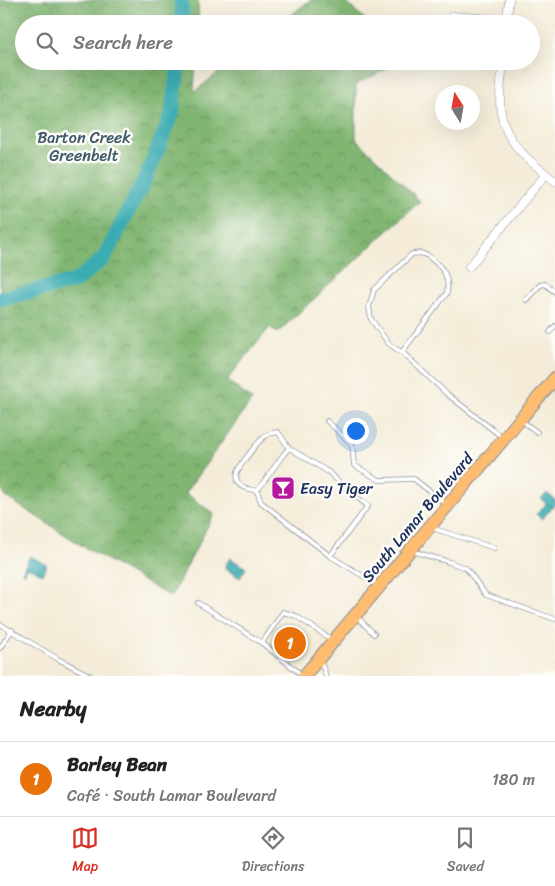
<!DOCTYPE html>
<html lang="en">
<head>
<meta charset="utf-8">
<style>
  body { margin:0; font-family:Sriracha,sans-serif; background:#f6f6f6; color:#222 }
  .compass { position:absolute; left:435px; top:85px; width:45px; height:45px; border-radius:50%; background:#fff; box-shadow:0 5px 20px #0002; rotate:349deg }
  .you { position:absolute; left:355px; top:430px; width:18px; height:18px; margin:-12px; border:4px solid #fff; border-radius:50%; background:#1a73e8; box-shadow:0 0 0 8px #1a73e833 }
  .badge { display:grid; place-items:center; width:32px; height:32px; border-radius:50%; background:#d93025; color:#fff; font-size:16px; font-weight:700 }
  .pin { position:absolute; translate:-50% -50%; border:2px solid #fff; box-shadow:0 1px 5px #0006 }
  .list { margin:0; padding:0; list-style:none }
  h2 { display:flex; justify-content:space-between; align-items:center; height:65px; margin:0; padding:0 20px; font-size:21px }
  h2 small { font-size:16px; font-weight:400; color:#767676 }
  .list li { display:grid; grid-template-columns:32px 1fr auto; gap:15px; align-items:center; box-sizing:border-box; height:75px; padding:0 20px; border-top:1px solid #e0e0e0 }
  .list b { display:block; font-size:19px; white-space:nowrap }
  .list p { margin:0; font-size:16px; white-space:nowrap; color:#767676 }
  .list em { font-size:16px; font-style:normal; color:#767676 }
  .icon { flex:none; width:28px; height:28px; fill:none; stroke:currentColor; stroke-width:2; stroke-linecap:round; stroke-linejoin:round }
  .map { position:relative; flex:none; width:555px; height:676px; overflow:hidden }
  .search { position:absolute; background:#fff; box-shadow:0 5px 20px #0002; left:15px; right:15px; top:15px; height:55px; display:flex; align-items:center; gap:12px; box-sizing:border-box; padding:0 18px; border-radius:28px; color:#767676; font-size:19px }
  .sheet { height:140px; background:#fff }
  nav { display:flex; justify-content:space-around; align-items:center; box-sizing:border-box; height:70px; border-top:1px solid #e0e0e0; background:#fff; font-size:14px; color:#767676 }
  nav a { display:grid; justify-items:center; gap:2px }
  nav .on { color:#d93025 }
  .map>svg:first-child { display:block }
  .forest { fill:url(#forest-crowns); stroke:#4e7268 }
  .water { fill:url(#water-waves); stroke:#2a6e88 }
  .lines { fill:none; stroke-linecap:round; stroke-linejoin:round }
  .river { stroke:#3aacb2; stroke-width:15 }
  .lane-casing { stroke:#888e9b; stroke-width:5.5 }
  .street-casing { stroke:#888e9b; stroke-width:9 }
  .primary-casing { stroke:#888e9b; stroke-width:14 }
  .lane { stroke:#fff; stroke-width:4 }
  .street { stroke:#fff; stroke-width:8 }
  .primary { stroke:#fdbc70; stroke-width:12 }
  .labels { text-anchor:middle; stroke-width:5; stroke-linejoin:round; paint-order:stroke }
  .park-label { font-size:16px; fill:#3d5868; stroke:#fdfcf7 }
  .poi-label { font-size:16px; fill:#1b2f5e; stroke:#fdfcf7; text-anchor:start }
  .street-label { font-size:16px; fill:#1b2f5e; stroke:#fdfcf7 }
</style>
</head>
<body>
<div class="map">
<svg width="555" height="676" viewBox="0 0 555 676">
  <defs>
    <pattern id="forest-crowns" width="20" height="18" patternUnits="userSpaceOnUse" patternTransform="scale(1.25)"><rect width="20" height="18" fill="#81b672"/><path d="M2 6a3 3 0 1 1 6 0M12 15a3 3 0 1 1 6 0" fill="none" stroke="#699461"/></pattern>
    <pattern id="water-waves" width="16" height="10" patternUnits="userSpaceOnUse" patternTransform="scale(1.25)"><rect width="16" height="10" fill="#3aacb2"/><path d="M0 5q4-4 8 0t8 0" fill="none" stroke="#308c94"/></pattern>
  </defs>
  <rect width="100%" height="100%" fill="#fdfcf7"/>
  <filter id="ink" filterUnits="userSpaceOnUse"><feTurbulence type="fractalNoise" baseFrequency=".02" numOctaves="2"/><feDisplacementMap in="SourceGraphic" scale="10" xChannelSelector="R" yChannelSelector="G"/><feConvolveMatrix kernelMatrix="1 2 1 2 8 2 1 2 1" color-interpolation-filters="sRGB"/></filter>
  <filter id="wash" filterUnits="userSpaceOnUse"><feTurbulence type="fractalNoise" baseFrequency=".0096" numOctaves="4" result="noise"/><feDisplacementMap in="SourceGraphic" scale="20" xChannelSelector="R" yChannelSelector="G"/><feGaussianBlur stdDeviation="1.12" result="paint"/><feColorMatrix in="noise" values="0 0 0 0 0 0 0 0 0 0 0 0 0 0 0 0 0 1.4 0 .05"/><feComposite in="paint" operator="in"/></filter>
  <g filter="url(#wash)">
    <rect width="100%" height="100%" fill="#f4ecd8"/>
    <g class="forest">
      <polygon points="0,0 198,0 199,24 24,24 24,61 196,61 194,92 233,61 403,61 356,84 356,139 420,201 277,333 270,327 227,380 252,400 185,493 214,514 171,597 81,545 6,497 0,486"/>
      <polygon points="310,0 343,0 371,24 280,24"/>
    </g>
    <g class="water">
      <polygon points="547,493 555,500 555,504 542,519 536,514 546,504 541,499"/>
      <polygon points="30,556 47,565 42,574 28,567 24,574 22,572"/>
      <polygon points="230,558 246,568 240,578 224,568"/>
    </g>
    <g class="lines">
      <g class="river">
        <polyline points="181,0 182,7 181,24"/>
        <polyline points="0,299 76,281 104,258 147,175 172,114 179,61"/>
      </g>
    </g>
  </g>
  <g filter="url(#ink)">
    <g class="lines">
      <g class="lane-casing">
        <g id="lane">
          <polyline points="526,300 540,285 545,284 555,292"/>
          <polyline points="550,332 555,326"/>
          <path d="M 402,352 L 447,293 C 449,279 445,270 434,261 C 431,258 425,254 420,253 C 418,253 415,254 412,254 L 374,290 L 369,307 L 371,319 L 389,344 L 404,354 L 447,394 L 502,437"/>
          <polyline points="327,421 352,444 354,465 379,480 414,479 446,504"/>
          <polyline points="522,421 537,432"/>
          <path d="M 257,491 C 251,489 242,489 239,484 C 236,481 236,476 237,472 C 241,464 259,439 267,435 C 270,433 274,433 278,432 L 289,448"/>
          <polyline points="348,491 330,473 289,448 283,455 257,491 261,502 330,556 378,585"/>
          <polyline points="432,528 494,548"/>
          <polyline points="412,551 449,562 466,568 486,595 555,619"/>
          <polyline points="330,556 368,506 358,498"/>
          <polyline points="198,603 262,643 302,675"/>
          <polyline points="357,617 374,634"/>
          <polyline points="0,624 58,659 91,676"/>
          <polyline points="262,643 283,612 296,616 332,640"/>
          <polyline points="0,648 12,630"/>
          <polyline points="321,662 326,676"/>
        </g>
      </g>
      <g class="street-casing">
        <g id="street">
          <polyline points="452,16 507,20"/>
          <polyline points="506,24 509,0"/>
          <path d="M 503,61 C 502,78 498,96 501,112 C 505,144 532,163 555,181"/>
          <polyline points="469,267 546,174"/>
        </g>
      </g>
      <g class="primary-casing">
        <polyline id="primary" points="304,676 555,378"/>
      </g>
      <use href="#lane" class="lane"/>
      <use href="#street" class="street"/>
      <use href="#primary" class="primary"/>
    </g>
  </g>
  <defs>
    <g id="bar-square" transform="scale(1.25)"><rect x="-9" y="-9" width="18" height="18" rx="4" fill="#b5179e" stroke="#fdfcf7"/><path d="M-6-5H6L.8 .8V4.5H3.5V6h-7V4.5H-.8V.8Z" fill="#fff"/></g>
  </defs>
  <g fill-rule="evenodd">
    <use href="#bar-square" x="283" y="488"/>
  </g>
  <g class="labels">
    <g class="park-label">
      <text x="84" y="143">Barton Creek<tspan x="84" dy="18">Greenbelt</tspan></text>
    </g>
    <g class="poi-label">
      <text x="300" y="494">Easy Tiger</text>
    </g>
    <g class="street-label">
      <text transform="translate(417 517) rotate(-50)" y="6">South Lamar Boulevard</text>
    </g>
  </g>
</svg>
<svg class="compass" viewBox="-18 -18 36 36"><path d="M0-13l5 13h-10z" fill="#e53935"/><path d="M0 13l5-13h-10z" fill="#767676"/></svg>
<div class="you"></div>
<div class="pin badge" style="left:290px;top:643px;background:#e8710a">1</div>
<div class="search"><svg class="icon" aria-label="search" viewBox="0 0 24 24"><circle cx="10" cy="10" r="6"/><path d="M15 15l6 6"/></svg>Search here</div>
</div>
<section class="sheet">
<h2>Nearby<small></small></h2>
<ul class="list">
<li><span class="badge" style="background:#e8710a">1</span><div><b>Barley Bean</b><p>Café · South Lamar Boulevard</p></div><em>180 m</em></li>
</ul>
</section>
<nav>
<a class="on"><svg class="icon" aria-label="map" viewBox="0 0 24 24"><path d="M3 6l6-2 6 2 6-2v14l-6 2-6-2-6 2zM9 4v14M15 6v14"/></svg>Map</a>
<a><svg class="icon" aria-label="directions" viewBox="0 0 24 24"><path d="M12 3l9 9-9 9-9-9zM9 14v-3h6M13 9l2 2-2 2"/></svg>Directions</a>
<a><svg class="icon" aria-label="saved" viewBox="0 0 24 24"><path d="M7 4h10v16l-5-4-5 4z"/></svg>Saved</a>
</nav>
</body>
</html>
